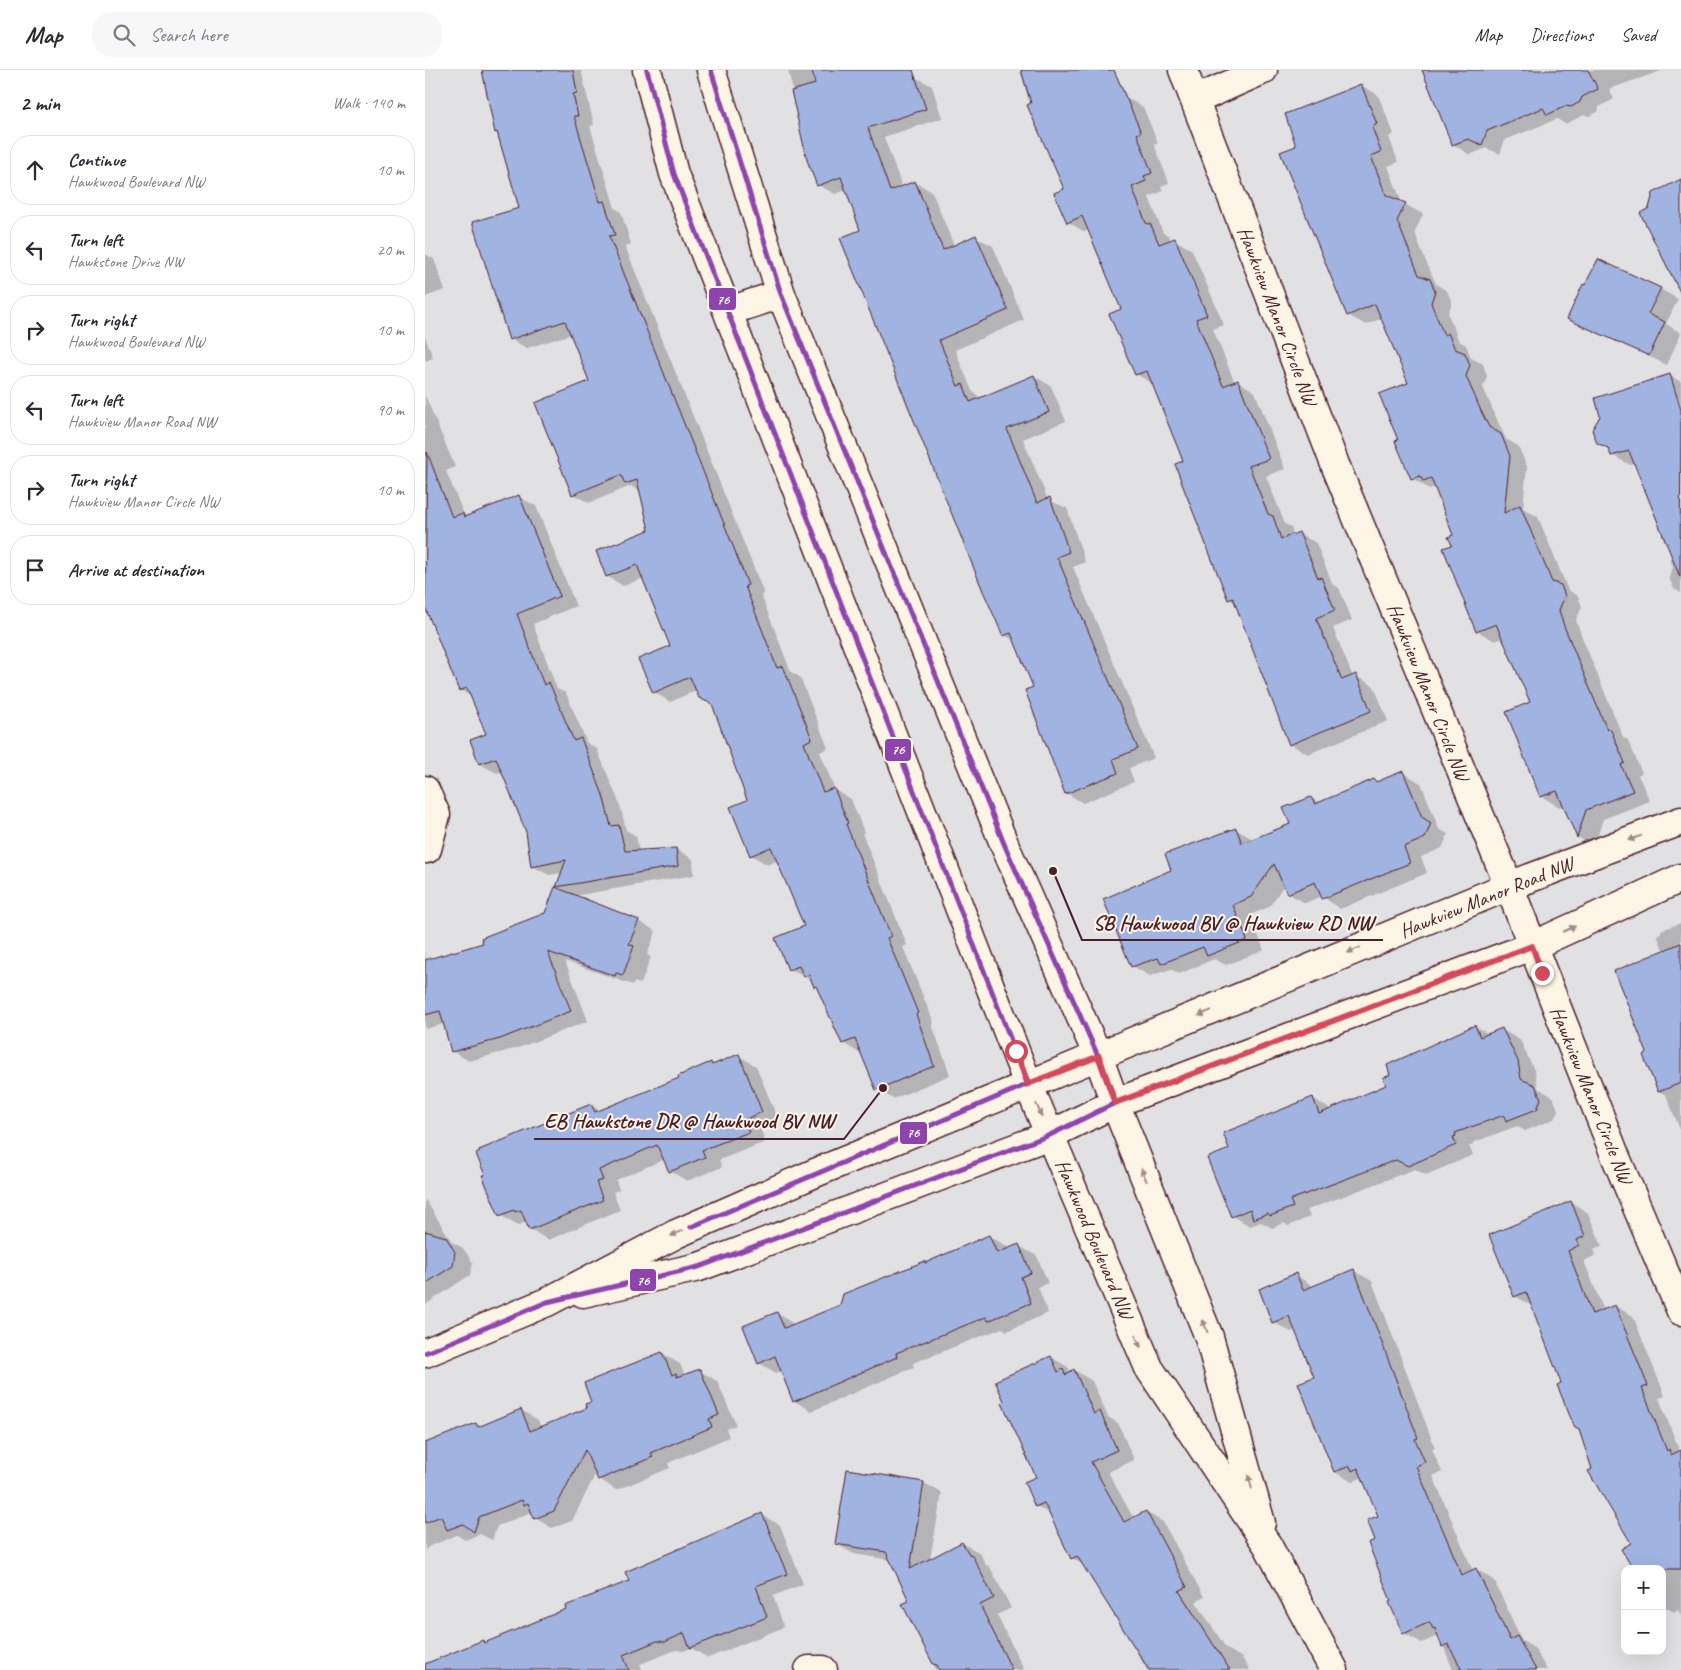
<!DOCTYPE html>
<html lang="en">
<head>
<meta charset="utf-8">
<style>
  body { margin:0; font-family:Caveat,sans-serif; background:#f7f7f7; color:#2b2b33 }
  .controls { position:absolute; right:15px; bottom:15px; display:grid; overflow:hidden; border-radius:10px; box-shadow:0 5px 20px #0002 }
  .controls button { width:45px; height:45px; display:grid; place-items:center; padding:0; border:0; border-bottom:1px solid #e1e1e2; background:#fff; color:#2b2b33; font:25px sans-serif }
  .stop { position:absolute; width:15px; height:15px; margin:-11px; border:4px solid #d1495b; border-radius:50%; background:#fff }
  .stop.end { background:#d1495b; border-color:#fff; box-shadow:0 1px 5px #0008 }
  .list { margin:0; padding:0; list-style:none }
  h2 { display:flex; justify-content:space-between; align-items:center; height:65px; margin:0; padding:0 20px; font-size:21px }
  h2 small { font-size:16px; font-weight:400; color:#7c7c81 }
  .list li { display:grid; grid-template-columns:32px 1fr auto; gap:15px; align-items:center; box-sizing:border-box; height:70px; margin:0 10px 10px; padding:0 10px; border:1px solid #e1e1e2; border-radius:20px }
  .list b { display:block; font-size:19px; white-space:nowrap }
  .list p { margin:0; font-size:16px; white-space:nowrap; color:#7c7c81 }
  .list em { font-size:16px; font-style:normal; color:#7c7c81 }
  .icon { flex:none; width:28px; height:28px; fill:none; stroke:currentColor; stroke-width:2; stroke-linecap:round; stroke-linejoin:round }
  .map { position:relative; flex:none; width:1256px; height:1600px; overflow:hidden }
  header { display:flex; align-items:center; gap:30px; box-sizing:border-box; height:70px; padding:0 25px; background:#fff; border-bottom:1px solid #e1e1e2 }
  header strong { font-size:24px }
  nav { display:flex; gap:28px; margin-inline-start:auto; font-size:18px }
  .search { width:350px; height:45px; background:#f7f7f7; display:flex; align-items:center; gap:12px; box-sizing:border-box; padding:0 18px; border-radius:20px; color:#7c7c81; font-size:19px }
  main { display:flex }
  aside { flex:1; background:#fff }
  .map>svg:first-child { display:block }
  .shadow { fill:#0003 }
  .building { fill:#a1b3e1; stroke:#4a1f2b }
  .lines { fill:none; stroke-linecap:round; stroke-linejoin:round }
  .minor-casing { stroke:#4a1f2b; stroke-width:31 }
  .tertiary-casing { stroke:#4a1f2b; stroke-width:31 }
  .minor { stroke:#fcf5e5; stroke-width:28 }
  .tertiary { stroke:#fcf5e5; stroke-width:28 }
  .bus-1-casing { stroke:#fcf5e5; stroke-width:9 }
  .bus-1 { stroke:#8e44ad; stroke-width:5 }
  .oneway { fill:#a38a88 }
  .route { stroke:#d1495b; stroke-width:6 }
  .labels { text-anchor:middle; stroke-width:4; stroke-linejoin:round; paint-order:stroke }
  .street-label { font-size:20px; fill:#4a1f2b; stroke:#fcf5e5 }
  .leader { fill:none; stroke:#4a1f2b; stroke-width:2 }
  .callout-dot { fill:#4a1f2b; stroke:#fcf5e5; stroke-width:2 }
  .callout-label { font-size:21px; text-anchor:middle; font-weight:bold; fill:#4a1f2b; stroke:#fcf5e5; stroke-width:4; stroke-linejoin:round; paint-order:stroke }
  .line-badge { stroke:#fcf5e5; stroke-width:2 }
  .badge-label { font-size:14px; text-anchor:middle; font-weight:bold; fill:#fff }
</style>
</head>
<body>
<header>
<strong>Map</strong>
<div class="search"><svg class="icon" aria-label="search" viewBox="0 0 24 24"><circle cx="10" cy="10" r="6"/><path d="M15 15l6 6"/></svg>Search here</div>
<nav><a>Map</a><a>Directions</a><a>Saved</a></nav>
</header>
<main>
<aside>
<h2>2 min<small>Walk · 140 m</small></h2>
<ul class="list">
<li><svg class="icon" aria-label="ahead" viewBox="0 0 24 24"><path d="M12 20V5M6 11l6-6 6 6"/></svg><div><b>Continue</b><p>Hawkwood Boulevard NW</p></div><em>10 m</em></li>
<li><svg class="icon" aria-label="left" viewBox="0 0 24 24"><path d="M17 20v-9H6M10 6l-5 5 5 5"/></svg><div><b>Turn left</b><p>Hawkstone Drive NW</p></div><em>20 m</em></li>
<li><svg class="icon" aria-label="right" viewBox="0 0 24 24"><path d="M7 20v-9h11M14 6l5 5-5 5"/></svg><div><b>Turn right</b><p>Hawkwood Boulevard NW</p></div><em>10 m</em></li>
<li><svg class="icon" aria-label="left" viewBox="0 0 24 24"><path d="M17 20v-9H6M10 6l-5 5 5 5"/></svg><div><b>Turn left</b><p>Hawkview Manor Road NW</p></div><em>90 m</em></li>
<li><svg class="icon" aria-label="right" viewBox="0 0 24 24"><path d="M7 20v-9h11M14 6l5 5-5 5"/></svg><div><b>Turn right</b><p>Hawkview Manor Circle NW</p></div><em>10 m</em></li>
<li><svg class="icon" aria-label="arrive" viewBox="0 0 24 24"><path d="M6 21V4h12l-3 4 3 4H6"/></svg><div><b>Arrive at destination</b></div></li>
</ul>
</aside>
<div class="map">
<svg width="1256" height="1600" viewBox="0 0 1256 1600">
  <rect width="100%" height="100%" fill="#e1e1e4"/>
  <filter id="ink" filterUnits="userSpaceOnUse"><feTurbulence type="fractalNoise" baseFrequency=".02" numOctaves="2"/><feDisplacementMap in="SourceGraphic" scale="10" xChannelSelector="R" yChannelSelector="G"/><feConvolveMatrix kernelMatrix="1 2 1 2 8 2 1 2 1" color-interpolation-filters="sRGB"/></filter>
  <g filter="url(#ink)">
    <g class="shadow">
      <polygon points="57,0 156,0 169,55 165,56 190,138 196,142 206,174 200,176 326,491 339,524 336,525 366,602 375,607 403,678 395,682 410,720 426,729 439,762 437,763 482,875 478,877 509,953 507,954 525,1005 468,1029 452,1019 437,982 434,983 418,973 394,918 388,911 364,899 381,857 353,790 343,795 326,785 324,731 288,635 275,627 272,620 245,632 229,622 247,576 219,508 198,516 182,506 226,461 216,422 206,416 164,433 148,424 166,311 147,264 102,278 85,269 96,139 74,64 71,62"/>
      <polygon points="363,0 471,0 490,7 507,16 517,48 459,67 477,117 490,112 507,122 529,176 551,167 568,176 599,250 530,280 547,321 556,328 609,306 626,316 641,351 598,369 623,430 642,438 660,492 648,497 729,688 704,698 709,712 658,733 641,723 610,617 592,572 579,565 422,120 410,124 393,115 384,90"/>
      <polygon points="595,0 676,0 700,27 718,37 733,73 729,74 744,113 736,116 738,121 724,127 738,163 744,166 746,171 750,170 767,180 799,255 788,259 810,313 813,311 830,322 860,399 841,406 860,454 866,457 868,465 873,463 891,473 908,515 914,518 927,550 908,558 928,607 931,606 949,616 963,651 883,684 865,674 812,533 804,529 759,391 728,314 711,304 697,240 664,160 660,162 643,152 641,120 605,35"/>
      <polygon points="1005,0 1239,0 1184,19 1189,29 1174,37 1173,42 1164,46 1159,45 1140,54 1132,49 1080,70 1075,84 1061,78 1045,85 1028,74"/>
      <polygon points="936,15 953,25 969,64 964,67 973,92 963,96 977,133 998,144 990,162 996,180 1011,214 1022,221 1027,232 1023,244 1034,271 1041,275 1046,288 1058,294 1062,306 1058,317 1073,352 1081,369 1093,376 1102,397 1098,438 1113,447 1143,520 1153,526 1157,537 1151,550 1157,567 1198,667 1203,670 1217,703 1213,705 1225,731 1178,749 1169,777 1153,767 1139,735 1134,737 1116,726 1107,632 1078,568 1070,571 1052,561 1028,476 1030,465 1010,417 1004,419 987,408 975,371 984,313 957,248 941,255 923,245 872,77"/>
      <polygon points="0,184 9,189 20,220 0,227"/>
      <polygon points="1235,219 1253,229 1241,254 1256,263 1242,295 1144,248"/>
      <polygon points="0,266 8,288 0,291"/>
      <polygon points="1244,305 1256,312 1256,523 1249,519 1244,508 1248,497 1245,489 1247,484 1211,394 1205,395 1187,385"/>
      <polygon points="0,325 30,397 21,401 39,445 42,447 94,427 111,436 151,536 108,554 132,619 141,623 162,673 172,679 195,735 201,760 211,766 214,781 251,779 268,789 269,805 149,826 213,851 231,861 222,885 226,887 216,914 209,912 208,915 140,891 163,951 93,978 44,991 27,981 19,954 0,959 0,882 2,891 60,874 121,844 139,820 132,816 137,803 124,805 107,796 103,762 78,701 72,703 55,694 62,664 47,627 35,620 0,535"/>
      <polygon points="978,703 996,713 1014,759 1023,764 1017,778 996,787 1002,803 915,839 897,826 880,833 863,823 859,815 844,837 825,845 839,880 801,895 789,889 754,904 746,899 725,906 707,896 748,800 810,759 828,769 866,755 886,728 895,733 949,711 953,713"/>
      <polygon points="1256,853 1256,1062 1241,1025 1234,1021 1224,984 1239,882 1232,865 1236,863 1236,860"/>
      <polygon points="1050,956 1065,965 1077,960 1095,970 1110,1002 1113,1018 1128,1027 1133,1040 1129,1049 1100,1061 1092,1056 1047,1073 1048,1076 1044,1076 1048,1085 1001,1105 990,1099 882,1140 885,1147 863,1156 859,1153 847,1158 836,1152 825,1156 807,1146 806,1079 888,1028 906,1040 962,1016 1016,973 1015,971"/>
      <polygon points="314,986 331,996 354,1052 336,1060 340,1072 294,1090 297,1097 262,1111 245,1101 240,1089 191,1110 194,1120 188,1122 195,1140 123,1170 105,1159 102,1151 93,1156 75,1145 166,1035 175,1041 255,1009 286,993 290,995"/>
      <polygon points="0,1129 27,1172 38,1178 48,1193 45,1205 0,1235"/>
      <polygon points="1146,1132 1163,1143 1177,1176 1169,1179 1171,1185 1159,1191 1179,1241 1190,1236 1208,1246 1240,1326 1234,1328 1256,1385 1256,1545 1253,1540 1249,1542 1237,1535 1237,1499 1208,1474 1169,1399 1107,1236 1090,1226"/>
      <polygon points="564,1166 582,1176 583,1180 594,1176 612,1186 623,1213 613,1217 623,1243 582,1261 577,1258 488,1293 489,1297 387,1341 369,1331 357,1300 351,1303 334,1293 352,1243 370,1255 416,1236 500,1192 502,1193"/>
      <polygon points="929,1201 947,1211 1010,1378 1007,1379 1017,1402 1008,1406 1048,1501 1051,1499 1069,1510 1097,1571 1109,1578 1122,1600 1028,1600 1014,1565 997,1573 979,1563 968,1531 951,1470 954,1447 938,1407 927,1412 910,1402 890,1308 871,1260 866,1262 848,1252 871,1205 889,1217"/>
      <polygon points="237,1283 255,1294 260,1306 275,1301 292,1311 311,1355 301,1359 304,1367 243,1393 245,1398 191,1420 174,1409 171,1403 147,1451 127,1458 110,1448 107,1442 72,1456 67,1470 55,1464 40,1470 32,1465 3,1477 0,1481 0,1404 51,1354 56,1357 96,1340 113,1350 116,1358 163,1339"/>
      <polygon points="626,1287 643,1297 646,1303 649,1300 667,1311 683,1347 693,1353 709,1390 683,1402 709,1449 721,1442 738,1452 779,1527 771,1532 801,1578 817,1588 825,1600 722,1600 672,1514 667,1511 658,1495 647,1488 626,1445 611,1436"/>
      <polygon points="423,1401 499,1413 517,1423 505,1489 537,1473 555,1483 561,1495 565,1497 586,1538 572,1545 599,1600 511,1600 479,1534 486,1531 466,1490 429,1484 411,1474"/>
      <polygon points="337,1445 355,1455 378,1514 348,1526 359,1557 283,1588 266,1578 258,1581 251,1580 215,1594 217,1600 0,1600 0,1594 58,1571 61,1573 206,1512"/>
    </g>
    <g class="building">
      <polygon points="57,0 148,0 152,23 148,24 153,46 149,46 175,132 179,131 190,165 184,166 310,481 323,515 320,516 352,598 358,596 387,669 379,673 398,722 409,718 423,753 421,754 466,866 462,868 493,943 491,944 509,996 451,1020 430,969 417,974 391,916 389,917 384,905 379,907 374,896 363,900 350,868 379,856 346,777 325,786 305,737 322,730 287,634 274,628 265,607 228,623 213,589 245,576 212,495 181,507 171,481 224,460 212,410 200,414 196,405 147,425 110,333 164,311 140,251 84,270 47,152 94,138 72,62 70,63"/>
      <polygon points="387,0 488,0 501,39 443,58 465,121 490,111 518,180 551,165 583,240 514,270 533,316 538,314 545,332 609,305 624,342 582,359 612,433 625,427 644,482 632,487 713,679 688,689 693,703 640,724 600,620 608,617 586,563 578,566 558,521 415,168 435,160 416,107 392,116 382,90 366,21 390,14"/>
      <polygon points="596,0 689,0 716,62 712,64 727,103 719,106 721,111 707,117 721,153 726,155 734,174 750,168 782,245 771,249 798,316 813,310 844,389 824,396 843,444 848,446 856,469 874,462 893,508 896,507 910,540 891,548 917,610 931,604 946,641 864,675 808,528 803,530 759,419 750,394 758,391 722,301 710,305 684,244 696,239 657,146 642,153 629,123 639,119 602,35 606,33"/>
      <polygon points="997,0 1163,0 1173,19 1157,27 1155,32 1146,37 1141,36 1122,45 1118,38 1062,61 1057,75 1043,69 1027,75"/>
      <polygon points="936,14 952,54 947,57 956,82 946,86 961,125 981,133 972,151 979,168 994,205 1005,209 1010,221 1006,233 1019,265 1023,263 1030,279 1040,283 1045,295 1041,306 1056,341 1064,357 1076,364 1085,386 1079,443 1095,435 1127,512 1136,515 1140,526 1134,540 1139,556 1182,660 1185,658 1200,693 1196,695 1208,721 1161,740 1152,768 1132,721 1115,727 1081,642 1105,632 1071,554 1051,562 1018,478 1027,475 1023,467 1028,465 1006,408 998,411 995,406 986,409 970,371 973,370 954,324 983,313 950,234 922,246 855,82 871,76 860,44"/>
      <polygon points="1256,109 1256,224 1215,143 1224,138 1228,123"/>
      <polygon points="1173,189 1236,218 1223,244 1240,252 1224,286 1142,249 1158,214 1160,215"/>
      <polygon points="1245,304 1256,340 1255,507 1204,381 1186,386 1183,378 1172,373 1167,360 1175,346 1170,328"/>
      <polygon points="2,382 27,447 38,443 39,447 94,425 135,526 92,544 119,615 124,612 149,671 156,668 178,725 186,756 194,755 200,781 251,778 253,796 131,817 141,790 106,797 101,762 71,688 54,694 45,670 61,664 42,618 34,621 0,537"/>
      <polygon points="978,701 997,747 1006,753 1000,768 979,777 985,793 897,829 890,812 862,824 849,794 826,827 808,835 822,870 782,886 778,877 736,894 733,888 706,897 678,829 746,800 740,784 811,758 817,773 865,754 858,738 886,727 890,734 949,709 951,712"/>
      <polygon points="130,817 214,850 204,874 209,876 198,905 191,903 190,906 123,882 146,941 75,969 26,982 15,941 0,945 0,890 58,873 56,868 120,843"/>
      <polygon points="1256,873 1256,1013 1233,1022 1218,985 1222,983 1189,901"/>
      <polygon points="1050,955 1055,967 1077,958 1093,991 1096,1009 1110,1015 1116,1029 1112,1039 1081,1051 1079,1045 1030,1063 1031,1066 1028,1067 1031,1075 983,1096 971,1090 865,1130 868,1137 845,1146 843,1143 828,1149 825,1139 806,1147 782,1088 804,1079 798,1063 888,1027 894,1044 961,1015 958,1008 965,1005 962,995"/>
      <polygon points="314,984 337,1042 319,1050 324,1062 277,1080 280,1087 244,1102 232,1075 174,1100 178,1110 171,1112 178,1130 104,1160 96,1140 90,1142 89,1140 74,1146 57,1105 60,1105 51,1084 55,1082 54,1080 166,1034 170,1042 254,1008 253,1006 286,992 287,995"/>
      <polygon points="1146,1131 1160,1166 1152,1170 1154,1175 1143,1181 1167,1244 1190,1235 1223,1316 1217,1318 1242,1381 1244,1379 1246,1385 1256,1380 1256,1499 1208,1499 1196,1479 1206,1473 1163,1401 1167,1399 1154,1360 1150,1358 1132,1315 1136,1313 1101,1222 1089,1227 1064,1165"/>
      <polygon points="0,1161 21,1167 30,1182 28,1196 0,1214"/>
      <polygon points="564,1165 572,1183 594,1174 606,1203 596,1207 606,1233 563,1251 561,1247 471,1283 472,1287 368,1332 350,1286 333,1294 318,1256 352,1242 359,1258 415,1235 418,1224 500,1191 500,1193"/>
      <polygon points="929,1199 993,1368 990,1369 1000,1392 991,1396 1037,1505 1051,1498 1085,1570 1092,1566 1111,1600 1033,1600 1036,1598 1023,1574 1017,1577 1010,1558 1008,1559 1005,1552 978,1564 964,1532 966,1531 943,1473 950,1470 942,1450 953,1446 933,1398 927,1401 925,1396 909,1402 873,1313 889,1307 864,1246 847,1253 834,1219 871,1203 878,1220"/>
      <polygon points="237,1282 247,1305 251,1303 252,1307 275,1299 294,1345 284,1349 287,1357 226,1383 228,1387 173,1410 160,1380 129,1441 109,1449 103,1433 99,1435 97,1430 54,1447 49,1462 38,1454 22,1460 16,1446 0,1453 0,1373 51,1353 53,1357 96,1339 105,1361 162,1338 160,1334 166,1332 159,1313"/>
      <polygon points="626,1286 633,1302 638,1299 640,1305 649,1299 669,1344 675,1341 692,1380 666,1392 699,1452 721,1441 762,1517 754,1521 805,1600 724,1600 652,1486 646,1489 619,1433 610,1437 599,1412 611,1407 577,1333 579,1331 570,1311"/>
      <polygon points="422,1399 499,1412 485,1499 537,1472 544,1484 547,1485 569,1528 555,1535 587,1600 514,1600 512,1595 508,1594 477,1534 484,1531 461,1482 410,1474"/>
      <polygon points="337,1443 362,1504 331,1516 342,1547 265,1578 259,1563 240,1572 232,1571 198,1585 204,1600 0,1600 0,1594 58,1570 59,1573 141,1539 140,1536 204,1511 200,1502"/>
    </g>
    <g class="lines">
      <g class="minor-casing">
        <g id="minor">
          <polyline points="758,0 911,397 1084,816 1192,1090 1256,1241"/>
          <polyline points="770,30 838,0"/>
          <polyline points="0,720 11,745 2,779 0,779"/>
          <polyline points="673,986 1084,816 1256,751"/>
          <polyline points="690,1033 1107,876 1256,808"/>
          <polyline points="384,1600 398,1600"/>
        </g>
      </g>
      <g class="tertiary-casing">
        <g id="tertiary">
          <polyline points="222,0 249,104 603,1014 724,1298 843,1476 909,1600"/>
          <polyline points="286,0 356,224 580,776 673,986 690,1033 784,1267 836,1453"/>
          <polyline points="304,241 356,224"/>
          <polyline points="158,1223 274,1197 625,1065 690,1033"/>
          <polyline points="0,1283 122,1232 251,1164 390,1103 673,986"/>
        </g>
      </g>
      <use href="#minor" class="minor"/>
      <use href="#tertiary" class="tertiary"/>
      <g class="bus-1-casing">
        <g id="bus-1">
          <polyline points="222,0 249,104 603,1014 266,1157"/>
          <polyline points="0,1283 122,1232 274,1197 625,1065 690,1033 673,986 580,776 356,224 286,0"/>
        </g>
      </g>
      <use href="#bus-1" class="bus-1"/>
    </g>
    <defs><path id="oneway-solid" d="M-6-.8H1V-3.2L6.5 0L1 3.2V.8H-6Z" transform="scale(1.25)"/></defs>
    <g class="oneway">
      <use href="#oneway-solid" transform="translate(1210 768) rotate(159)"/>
      <use href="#oneway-solid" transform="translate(1144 859) rotate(-24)"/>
      <use href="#oneway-solid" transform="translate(929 880) rotate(157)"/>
      <use href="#oneway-solid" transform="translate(780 943) rotate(157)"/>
      <use href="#oneway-solid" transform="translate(614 1040) rotate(66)"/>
      <use href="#oneway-solid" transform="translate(719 1105) rotate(-112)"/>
      <use href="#oneway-solid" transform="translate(252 1163) rotate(155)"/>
      <use href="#oneway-solid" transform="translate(780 1256) rotate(-112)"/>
      <use href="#oneway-solid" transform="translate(713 1271) rotate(67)"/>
      <use href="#oneway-solid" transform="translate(825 1412) rotate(-106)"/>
    </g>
  </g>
  <g class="lines" filter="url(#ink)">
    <polyline class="route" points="591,981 603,1014 674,986 690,1033 1107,876 1117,903"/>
  </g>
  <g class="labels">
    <g class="street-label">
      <text transform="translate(853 246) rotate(69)" y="7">Hawkview Manor Circle NW</text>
      <text transform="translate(1004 622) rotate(68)" y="7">Hawkview Manor Circle NW</text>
      <text transform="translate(1061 827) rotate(-22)" y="7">Hawkview Manor Road NW</text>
      <text transform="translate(1167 1025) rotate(68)" y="7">Hawkview Manor Circle NW</text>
      <text transform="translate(670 1169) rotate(67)" y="7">Hawkwood Boulevard NW</text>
    </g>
  </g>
  <path class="leader" d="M628 801L657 870H958M458 1018L419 1069H109"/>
  <g class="callout-dot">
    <circle cx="628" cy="801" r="5"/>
    <circle cx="458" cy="1018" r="5"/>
  </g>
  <g class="callout-label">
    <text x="808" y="860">SB Hawkwood BV @ Hawkview RD NW</text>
    <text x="264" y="1058">EB Hawkstone DR @ Hawkwood BV NW</text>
  </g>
  <g class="line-badge">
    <rect x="283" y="217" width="29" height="24" rx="5" fill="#8e44ad"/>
    <rect x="459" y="668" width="28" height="24" rx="5" fill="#8e44ad"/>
    <rect x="474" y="1051" width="29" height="24" rx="5" fill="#8e44ad"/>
    <rect x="204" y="1198" width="28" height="24" rx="5" fill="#8e44ad"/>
  </g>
  <g class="badge-label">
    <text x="298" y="234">76</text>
    <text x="473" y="684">76</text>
    <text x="488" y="1067">76</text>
    <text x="218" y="1215">76</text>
  </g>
</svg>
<div class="controls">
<button>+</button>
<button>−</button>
</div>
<div class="stop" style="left:591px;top:981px"></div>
<div class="stop end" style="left:1117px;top:903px"></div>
</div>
</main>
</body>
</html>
